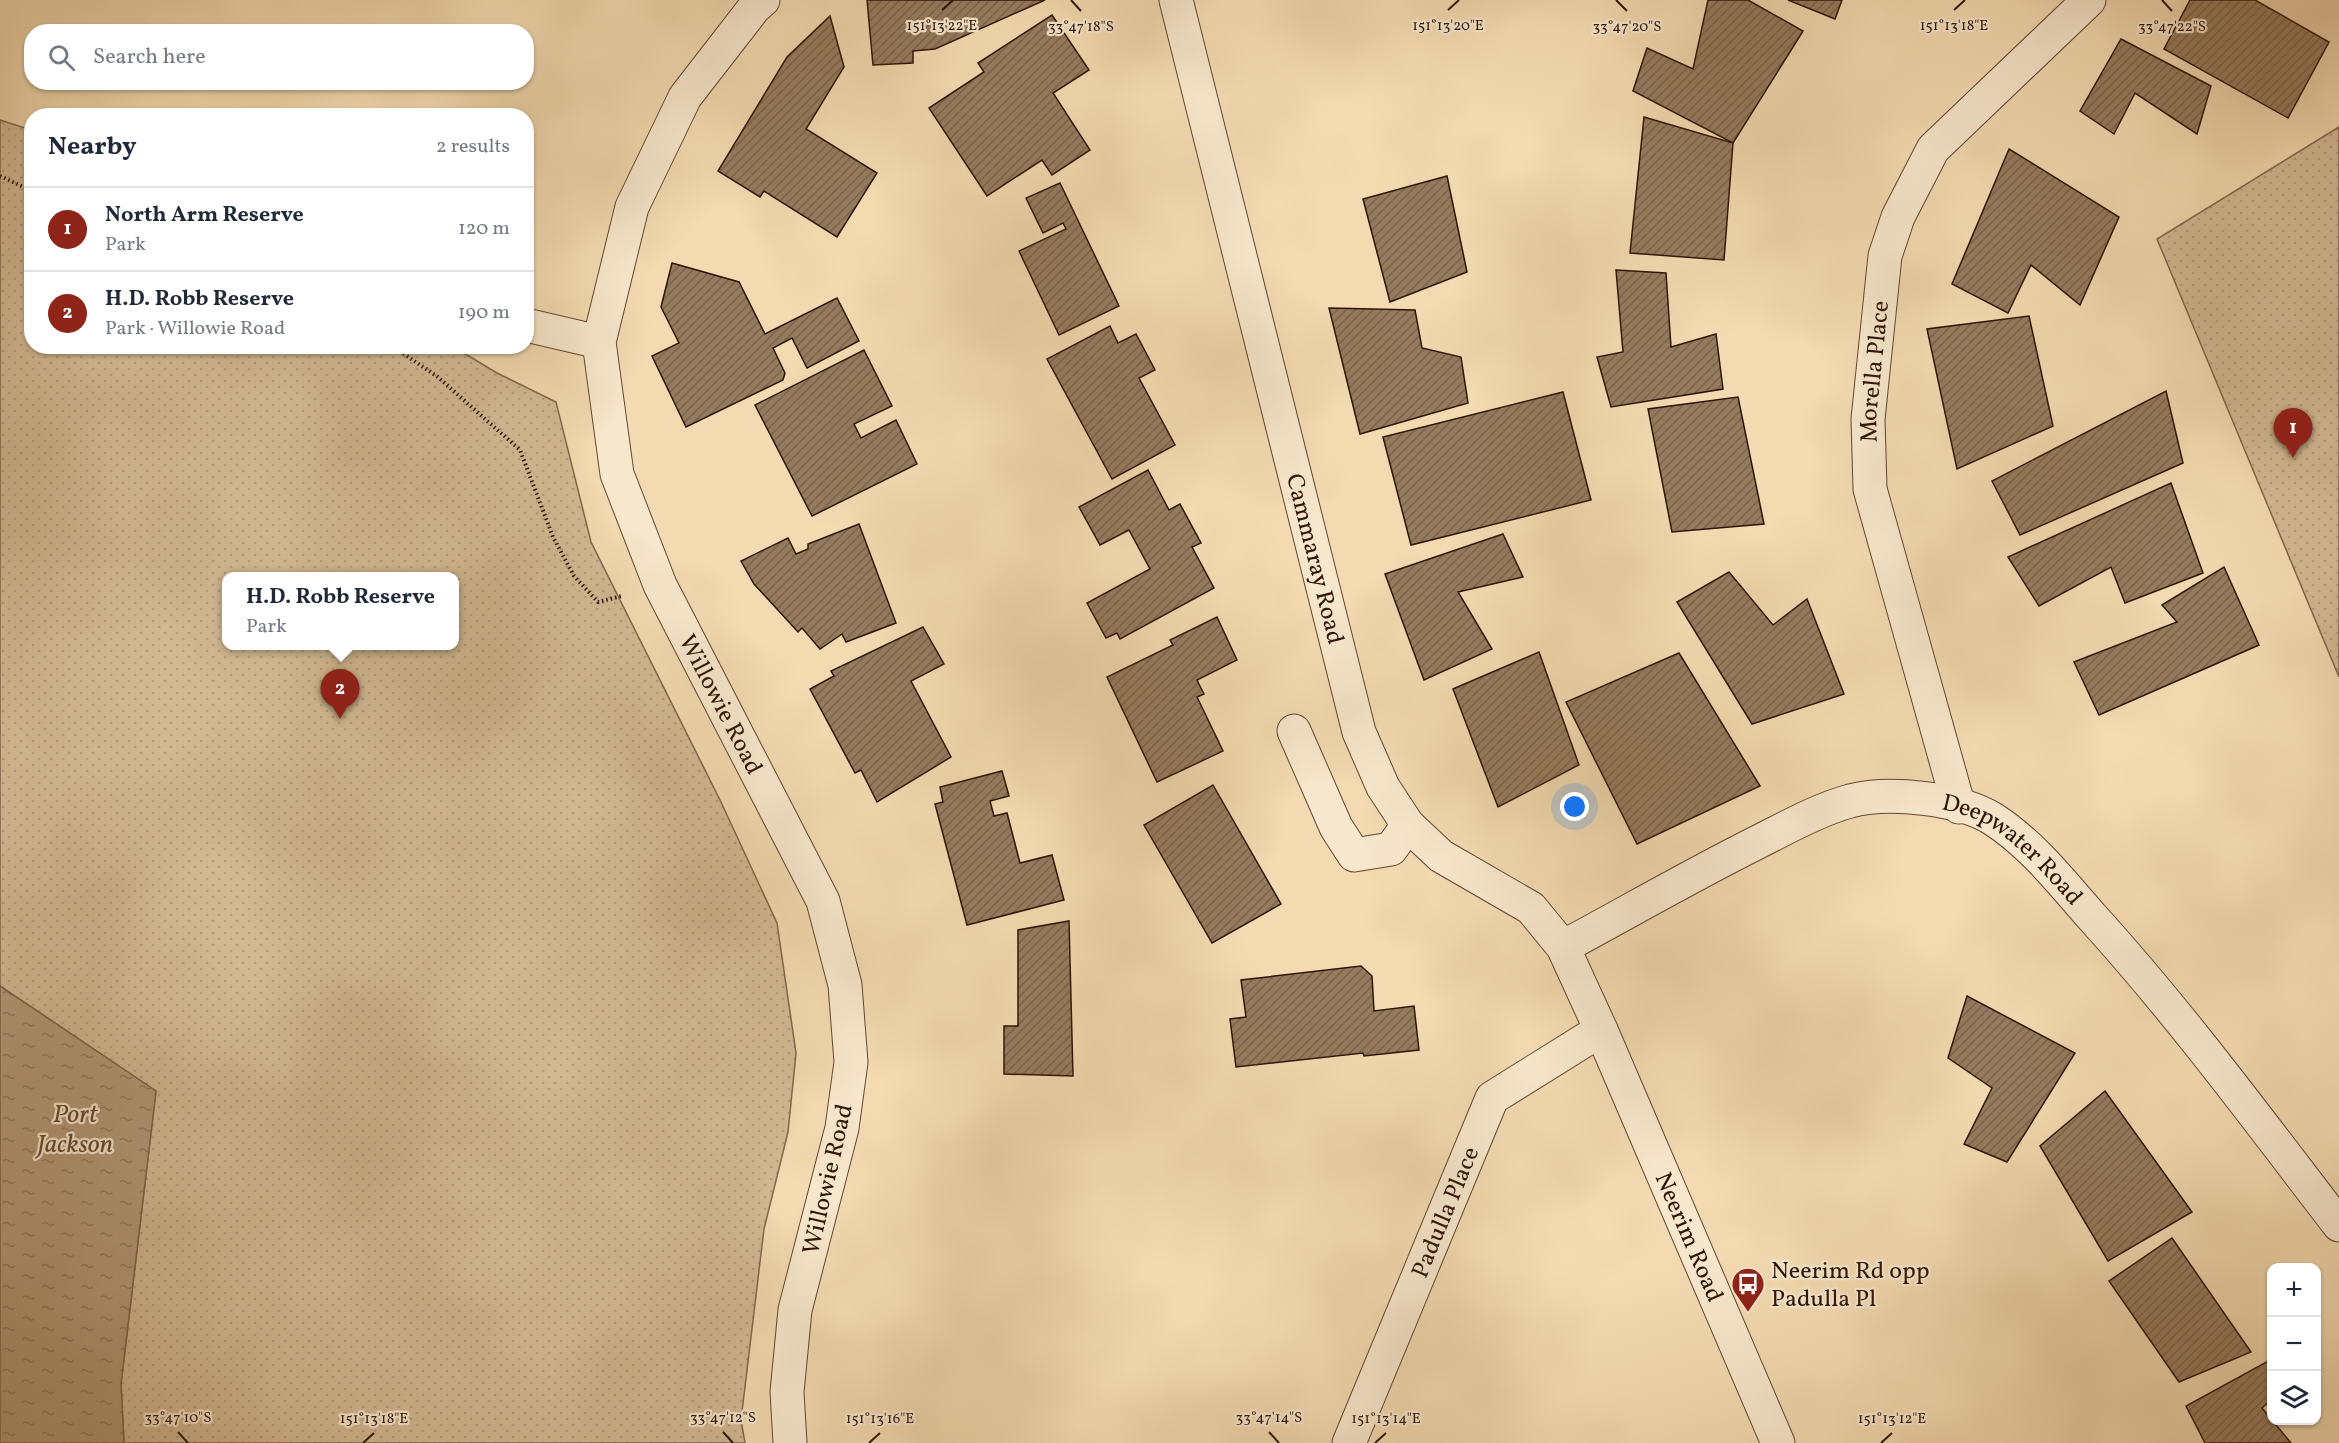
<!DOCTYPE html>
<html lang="en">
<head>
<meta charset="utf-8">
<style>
  body { margin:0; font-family:Vollkorn,serif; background:#f6f6f7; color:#1f2937 }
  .controls { position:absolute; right:18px; bottom:18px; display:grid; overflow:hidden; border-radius:12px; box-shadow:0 2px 4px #0004 }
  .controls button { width:54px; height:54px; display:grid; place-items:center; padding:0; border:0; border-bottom:2px solid #e0e1e3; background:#fff; color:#1f2937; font:30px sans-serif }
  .you { position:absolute; left:1575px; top:807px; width:21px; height:21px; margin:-15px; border:4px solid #fff; border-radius:50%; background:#1a73e8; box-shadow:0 0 0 9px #1a73e833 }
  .badge { display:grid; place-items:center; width:39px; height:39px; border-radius:50%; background:#8f2418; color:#fff; font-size:20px; font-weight:700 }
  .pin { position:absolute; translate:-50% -50px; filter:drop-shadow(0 2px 3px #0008) }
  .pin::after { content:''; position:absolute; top:32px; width:21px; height:18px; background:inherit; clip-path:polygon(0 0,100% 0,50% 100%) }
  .popup { position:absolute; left:222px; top:572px; width:237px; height:78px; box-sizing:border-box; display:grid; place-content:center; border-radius:12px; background:#fff; filter:drop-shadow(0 2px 4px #0005); font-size:20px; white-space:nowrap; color:#747a83 }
  .popup b { font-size:22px; color:#1f2937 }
  .popup::after { content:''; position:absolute; left:50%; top:100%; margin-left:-12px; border:12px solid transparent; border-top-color:#fff }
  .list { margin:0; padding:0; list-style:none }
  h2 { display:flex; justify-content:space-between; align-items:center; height:78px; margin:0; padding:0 24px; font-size:26px }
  h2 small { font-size:20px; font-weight:400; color:#747a83 }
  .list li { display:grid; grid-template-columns:39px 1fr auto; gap:18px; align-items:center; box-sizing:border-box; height:84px; padding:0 24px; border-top:2px solid #e0e1e3 }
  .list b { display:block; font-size:22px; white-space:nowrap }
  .list p { margin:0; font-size:20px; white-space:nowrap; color:#747a83 }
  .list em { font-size:20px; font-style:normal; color:#747a83 }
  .icon { flex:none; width:33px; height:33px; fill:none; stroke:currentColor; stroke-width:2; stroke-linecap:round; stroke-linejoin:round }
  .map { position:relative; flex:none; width:2339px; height:1443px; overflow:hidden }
  .search { position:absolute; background:#fff; box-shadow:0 2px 4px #0004; left:24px; top:24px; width:510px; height:66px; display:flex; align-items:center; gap:15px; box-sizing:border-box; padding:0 21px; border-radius:24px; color:#747a83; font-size:22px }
  .panel { position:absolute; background:#fff; box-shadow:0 2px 4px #0004; left:24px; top:108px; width:510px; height:246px; border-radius:24px }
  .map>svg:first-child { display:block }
  .park { fill:url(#park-dots); stroke:#81674c; stroke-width:1.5; fill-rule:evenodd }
  .water { fill:url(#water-ripples); stroke:#7d6349; stroke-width:1.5 }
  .building { fill:url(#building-hatch); stroke:#301506; stroke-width:1.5 }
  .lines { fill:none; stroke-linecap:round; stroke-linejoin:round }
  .minor-casing { stroke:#614630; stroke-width:35 }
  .path { stroke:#301506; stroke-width:4; stroke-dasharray:1.5 3; stroke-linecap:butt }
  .minor { stroke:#f7e7cc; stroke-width:33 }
  .ticks { fill:none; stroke:#301506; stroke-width:2 }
  .labels { text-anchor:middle; stroke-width:4.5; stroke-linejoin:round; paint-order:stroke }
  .street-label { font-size:24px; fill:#301506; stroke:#f7e7cc }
  .poi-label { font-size:24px; fill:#301506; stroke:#f7e7cc; text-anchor:start }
  .water-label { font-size:26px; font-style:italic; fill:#644933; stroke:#f7e7cc }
  .ticks-label { font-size:15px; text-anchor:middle; fill:#301506; stroke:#f7e7cc; stroke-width:4.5; stroke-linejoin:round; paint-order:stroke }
</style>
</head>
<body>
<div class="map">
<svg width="2339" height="1443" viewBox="0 0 2339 1443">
  <defs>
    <pattern id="park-dots" width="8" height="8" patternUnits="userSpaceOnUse" patternTransform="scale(1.5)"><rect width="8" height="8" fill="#d2b993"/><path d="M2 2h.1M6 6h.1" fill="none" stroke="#b59e7d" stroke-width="1.8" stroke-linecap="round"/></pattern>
    <pattern id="water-ripples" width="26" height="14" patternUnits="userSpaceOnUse" patternTransform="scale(1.5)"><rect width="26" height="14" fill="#b19776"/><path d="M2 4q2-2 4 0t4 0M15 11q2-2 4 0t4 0" fill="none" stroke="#907a5f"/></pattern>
    <pattern id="building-hatch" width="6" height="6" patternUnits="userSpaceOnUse" patternTransform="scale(1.5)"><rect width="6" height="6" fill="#957b5e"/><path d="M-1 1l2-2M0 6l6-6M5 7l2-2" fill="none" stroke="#7a644c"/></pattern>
  </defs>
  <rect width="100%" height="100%" fill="#f3dab0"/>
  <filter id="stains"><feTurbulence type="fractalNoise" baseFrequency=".00333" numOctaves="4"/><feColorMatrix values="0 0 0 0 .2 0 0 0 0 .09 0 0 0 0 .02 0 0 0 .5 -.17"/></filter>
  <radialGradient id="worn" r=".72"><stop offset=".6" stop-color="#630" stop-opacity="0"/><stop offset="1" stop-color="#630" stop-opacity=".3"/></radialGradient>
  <g class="park">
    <path d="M 0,120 L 31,130 L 32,346 L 454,347 L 497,373 L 556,402 L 591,542 L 721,802 L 777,923 L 796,1053 L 788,1132 L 764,1229 L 741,1420 L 745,1443 L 124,1443 L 121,1384 L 156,1091 L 0,986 ZM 226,576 L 454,576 L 454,646 L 226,646 Z"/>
    <polygon points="2339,127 2339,677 2157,239"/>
  </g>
  <polygon class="water" points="0,986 156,1091 121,1384 124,1443 0,1443"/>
  <g class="building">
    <polygon points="867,0 1045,0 935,49 913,51 913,63 873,65"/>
    <polygon points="1708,0 1748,0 1803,31 1733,143 1633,91 1647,48 1693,69"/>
    <polygon points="1788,0 1842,0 1835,19"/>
    <polygon points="2190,0 2255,0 2329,42 2288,118 2164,49"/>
    <polygon points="1052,15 1089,70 1053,93 1090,150 1052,175 1042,160 987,196 929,108 984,72 978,63"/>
    <polygon points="830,16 844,67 806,129 877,173 837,237 764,191 760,197 718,171 787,57"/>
    <polygon points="2121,39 2211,86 2197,134 2135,93 2114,134 2080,111"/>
    <polygon points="1644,117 1733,143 1724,260 1630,253"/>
    <polygon points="2009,149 2119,217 2080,305 2031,265 2008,313 1952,284"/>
    <polygon points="1447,176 1467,272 1390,302 1363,199"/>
    <polygon points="1060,183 1119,306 1059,335 1019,251 1066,229 1063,223 1043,233 1026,198"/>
    <polygon points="672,263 739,282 765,334 837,298 859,341 807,368 792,338 773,348 785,373 783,380 686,427 652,356 679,343 661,307"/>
    <polygon points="1616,270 1666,273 1671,347 1716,334 1723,389 1611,407 1597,357 1623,352"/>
    <polygon points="1329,308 1415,310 1422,348 1461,357 1468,403 1360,434"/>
    <polygon points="2029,316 2053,426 1957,469 1927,329"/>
    <polygon points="1110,326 1118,343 1136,334 1155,370 1139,378 1175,445 1112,479 1047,359"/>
    <polygon points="864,350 892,406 854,424 861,438 896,420 917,464 812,516 755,405"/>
    <polygon points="2166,391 2183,463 2020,535 1992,481"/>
    <polygon points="1563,392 1591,500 1411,545 1383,437"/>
    <polygon points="1738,397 1764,524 1672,532 1648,409"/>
    <polygon points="1148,470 1169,510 1180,504 1201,543 1192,547 1214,588 1120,639 1117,633 1106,638 1087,603 1150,569 1129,530 1100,545 1079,507"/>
    <polygon points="2171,483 2203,573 2125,603 2111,567 2039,606 2008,557"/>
    <polygon points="859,524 896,623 846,642 842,634 820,649 802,628 798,632 754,584 741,561 788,538 796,554 808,549 808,544"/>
    <polygon points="1503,534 1523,577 1458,592 1492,649 1424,680 1385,574"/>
    <polygon points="2224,567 2259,645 2099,715 2074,662 2177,622 2162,605"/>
    <polygon points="1729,572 1773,625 1807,599 1844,694 1752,724 1677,602"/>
    <polygon points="1217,617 1237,660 1197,680 1204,694 1197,697 1223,751 1157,782 1107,677 1173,645 1170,640"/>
    <polygon points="923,627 944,664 911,681 951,757 877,802 861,770 855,773 810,689 834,676 831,671"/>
    <polygon points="1539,652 1579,765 1498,807 1453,689"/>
    <polygon points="1679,653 1760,786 1637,844 1566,702"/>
    <polygon points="1002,771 1009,796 990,801 994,816 1007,813 1020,863 1052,855 1064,900 967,925 935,804 943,802 940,787"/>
    <polygon points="1213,785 1281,904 1212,943 1144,825"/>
    <polygon points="1069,921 1073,1076 1004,1074 1004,1026 1018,1026 1018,930"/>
    <polygon points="1361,966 1372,976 1374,1011 1414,1006 1419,1050 1364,1056 1363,1053 1236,1067 1230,1019 1246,1017 1241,980"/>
    <polygon points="1967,996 2075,1053 2007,1162 1964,1144 1992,1088 1948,1058"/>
    <polygon points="2105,1091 2192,1212 2108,1261 2040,1146"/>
    <polygon points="2172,1238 2251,1352 2179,1382 2109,1281"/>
    <polygon points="2272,1359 2272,1399 2262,1408 2291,1443 2205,1443 2186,1406"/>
  </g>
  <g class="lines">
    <g class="minor-casing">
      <g id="minor">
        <path id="s1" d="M 763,0 L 754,8 L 685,97 L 632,207 L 599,342 L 617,474 L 660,585 L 823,901 L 845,985 L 851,1062 L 842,1128 L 795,1310 L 787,1392 L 790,1443"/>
        <path id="s2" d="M 1176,0 L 1359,732 L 1383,787 L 1408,825 L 1441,856 L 1531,908 L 1563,947 L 1601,1030 L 1778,1443"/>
        <polyline points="526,325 599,342"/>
        <polyline points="1294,731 1336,827 1354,855 1391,849 1408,825"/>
        <path id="s3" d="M 1959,807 L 1870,489 L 1868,419 L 1885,256 L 1898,217 L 1933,149 L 2089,0"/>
        <path id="s4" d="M 1563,947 C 1628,912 1692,875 1758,842 C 1788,827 1818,810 1850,801 C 1889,791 1959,798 1993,819 C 2033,845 2062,883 2093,918 C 2181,1015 2259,1121 2339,1225"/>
        <path id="s5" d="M 1349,1443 L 1492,1098 L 1601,1030"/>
      </g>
    </g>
    <g class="path">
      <polyline points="0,176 32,191"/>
      <polyline points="392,346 438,377 520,450 553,537 574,576 598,602 622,596"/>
    </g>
    <use href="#minor" class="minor"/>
  </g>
  <path class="ticks" d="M 1071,0 L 1081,11M 1616,0 L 1627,11M 2162,0 L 2172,11M 942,10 L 953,0M 1448,10 L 1459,0M 1954,10 L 1965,0M 178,1432 L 188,1443M 723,1432 L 733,1443M 1269,1432 L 1279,1443M 363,1443 L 374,1433M 869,1443 L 880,1433M 1375,1443 L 1386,1433M 1881,1443 L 1892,1433"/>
  <defs>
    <g id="bus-pin" transform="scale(1.725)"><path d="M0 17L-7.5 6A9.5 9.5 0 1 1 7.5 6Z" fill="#8f2418" stroke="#f7e7cc"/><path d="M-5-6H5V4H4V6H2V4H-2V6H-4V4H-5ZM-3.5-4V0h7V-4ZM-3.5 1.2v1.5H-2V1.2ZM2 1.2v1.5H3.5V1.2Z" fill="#fff"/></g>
  </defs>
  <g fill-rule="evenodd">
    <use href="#bus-pin" x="1748" y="1284"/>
  </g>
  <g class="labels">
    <g class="street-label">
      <text dy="8" stroke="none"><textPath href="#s3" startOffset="448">Morella Place</textPath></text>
      <text dy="8" stroke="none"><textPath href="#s2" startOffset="576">Cammaray Road</textPath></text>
      <text dy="8" stroke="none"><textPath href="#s1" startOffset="772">Willowie Road</textPath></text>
      <text dy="8" stroke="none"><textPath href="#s4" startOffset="502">Deepwater Road</textPath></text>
      <text transform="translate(827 1179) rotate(-77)" y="8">Willowie Road</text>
      <text dy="8" stroke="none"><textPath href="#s5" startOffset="250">Padulla Place</textPath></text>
      <text dy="8" stroke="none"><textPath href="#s2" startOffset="1376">Neerim Road</textPath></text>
    </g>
    <g class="poi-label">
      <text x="1771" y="1278">Neerim Rd opp<tspan x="1771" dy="28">Padulla Pl</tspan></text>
    </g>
    <g class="water-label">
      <text x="75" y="1122">Port<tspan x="75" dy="30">Jackson</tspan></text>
    </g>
  </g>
  <g class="ticks-label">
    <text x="942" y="30">151°13'22"E</text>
    <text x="1448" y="30">151°13'20"E</text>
    <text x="1954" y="30">151°13'18"E</text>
    <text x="1081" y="31">33°47'18"S</text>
    <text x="1627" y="31">33°47'20"S</text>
    <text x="2172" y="31">33°47'22"S</text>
    <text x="178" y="1422">33°47'10"S</text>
    <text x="723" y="1422">33°47'12"S</text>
    <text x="1269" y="1422">33°47'14"S</text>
    <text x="374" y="1423">151°13'18"E</text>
    <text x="880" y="1423">151°13'16"E</text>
    <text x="1386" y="1423">151°13'14"E</text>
    <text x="1892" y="1423">151°13'12"E</text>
  </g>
  <rect width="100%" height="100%" filter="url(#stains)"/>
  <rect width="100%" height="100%" fill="url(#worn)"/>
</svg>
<div class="controls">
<button>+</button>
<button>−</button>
<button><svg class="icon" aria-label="layers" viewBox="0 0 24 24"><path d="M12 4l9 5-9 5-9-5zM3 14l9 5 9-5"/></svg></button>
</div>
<div class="you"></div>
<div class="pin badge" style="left:2293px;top:458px">1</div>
<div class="pin badge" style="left:340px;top:719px">2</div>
<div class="popup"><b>H.D. Robb Reserve</b>Park</div>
<div class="search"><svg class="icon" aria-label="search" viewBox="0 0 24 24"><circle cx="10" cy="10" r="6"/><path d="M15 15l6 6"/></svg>Search here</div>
<section class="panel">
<h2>Nearby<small>2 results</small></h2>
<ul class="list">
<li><span class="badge">1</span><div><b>North Arm Reserve</b><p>Park</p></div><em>120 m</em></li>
<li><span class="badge">2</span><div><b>H.D. Robb Reserve</b><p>Park · Willowie Road</p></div><em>190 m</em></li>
</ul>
</section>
</div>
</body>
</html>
